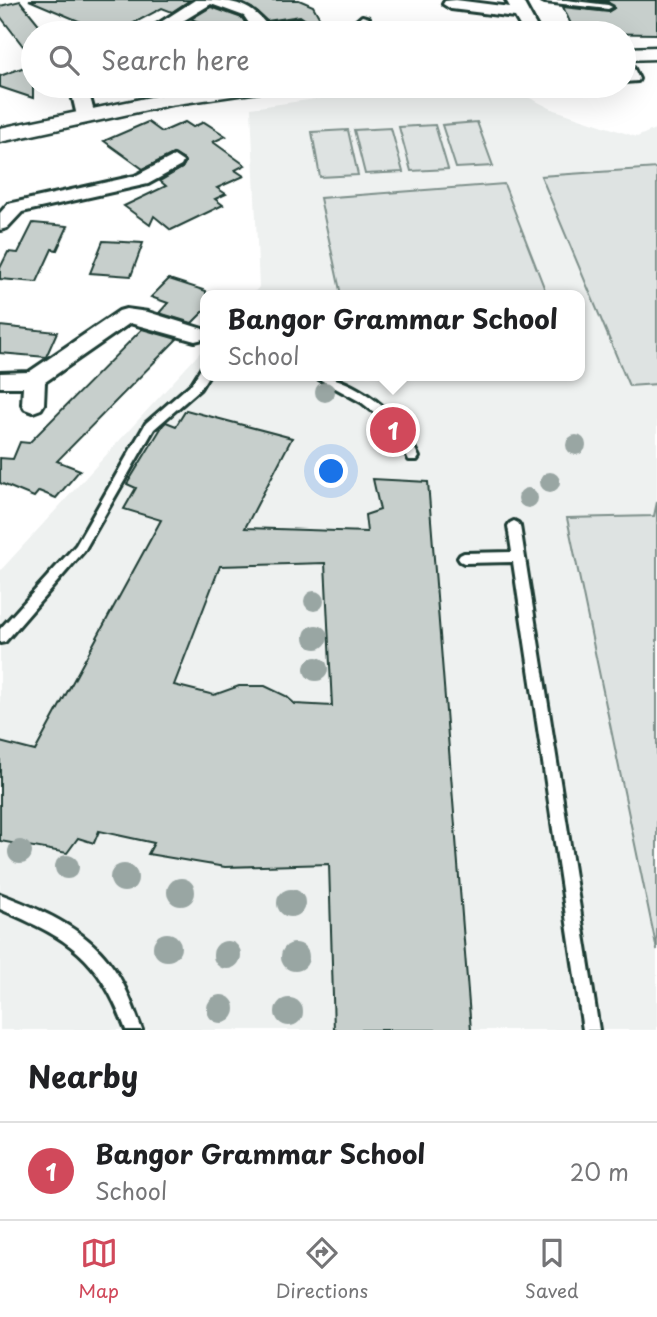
<!DOCTYPE html>
<html lang="en">
<head>
<meta charset="utf-8">
<style>
  body { margin:0; font-family:"Playpen Sans",sans-serif; background:#f6f6f6; color:#202124 }
  .you { position:absolute; left:332px; top:472px; width:24px; height:24px; margin:-18px; border:5px solid #fff; border-radius:50%; background:#1a73e8; box-shadow:0 0 0 10px #1a73e833 }
  .badge { display:grid; place-items:center; width:46px; height:46px; border-radius:50%; background:#d1495b; color:#fff; font-size:23px; font-weight:700 }
  .pin { position:absolute; translate:-50% -50%; border:4px solid #fff; box-shadow:0 2px 7px #0006 }
  .popup { position:absolute; left:200px; top:290px; width:385px; height:91px; box-sizing:border-box; display:grid; place-content:center; border-radius:14px; background:#fff; filter:drop-shadow(0 2px 5px #0005); font-size:23px; white-space:nowrap; color:#757577 }
  .popup b { font-size:26px; color:#202124 }
  .popup::after { content:''; position:absolute; left:50%; top:100%; margin-left:-14px; border:14px solid transparent; border-top-color:#fff }
  .list { margin:0; padding:0; list-style:none }
  h2 { display:flex; justify-content:space-between; align-items:center; height:91px; margin:0; padding:0 28px; font-size:30px }
  h2 small { font-size:23px; font-weight:400; color:#757577 }
  .list li { display:grid; grid-template-columns:46px 1fr auto; gap:21px; align-items:center; box-sizing:border-box; height:98px; padding:0 28px; border-top:2px solid #e0e0e0 }
  .list b { display:block; font-size:26px; white-space:nowrap }
  .list p { margin:0; font-size:23px; white-space:nowrap; color:#757577 }
  .list em { font-size:23px; font-style:normal; color:#757577 }
  .icon { flex:none; width:38px; height:38px; fill:none; stroke:currentColor; stroke-width:2; stroke-linecap:round; stroke-linejoin:round }
  .map { position:relative; flex:none; width:657px; height:1030px; overflow:hidden }
  .search { position:absolute; background:#fff; box-shadow:0 7px 28px #0002; left:21px; right:21px; top:21px; height:77px; display:flex; align-items:center; gap:18px; box-sizing:border-box; padding:0 24px; border-radius:38px; color:#757577; font-size:26px }
  .sheet { height:189px; background:#fff }
  nav { display:flex; justify-content:space-around; align-items:center; box-sizing:border-box; height:98px; border-top:2px solid #e0e0e0; background:#fff; font-size:19px; color:#757577 }
  nav a { display:grid; justify-items:center; gap:4px }
  nav .on { color:#d1495b }
  .map>svg:first-child { display:block }
  .built { fill:#eef1f0 }
  .green { fill:#dee3e2; stroke:#7e908b; stroke-width:2 }
  .building { fill:#c7cfcc; stroke:#1f3d34; stroke-width:2; fill-rule:evenodd }
  .lines { fill:none; stroke-linecap:round; stroke-linejoin:round }
  .service-casing { stroke:#1f3d34; stroke-width:6 }
  .minor-casing { stroke:#1f3d34; stroke-width:6 }
  .tertiary-casing { stroke:#1f3d34; stroke-width:5 }
  .service { fill:#fff; fill-rule:evenodd }
  .minor { fill:#fff; fill-rule:evenodd }
  .tertiary { fill:#fff; fill-rule:evenodd }
  .tree { fill:#99a6a3 }
</style>
</head>
<body>
<div class="map">
<svg width="657" height="1030" viewBox="0 0 657 1030">
  <rect width="100%" height="100%" fill="#fff"/>
  <filter id="ink" filterUnits="userSpaceOnUse"><feTurbulence type="fractalNoise" baseFrequency=".0143" numOctaves="2"/><feDisplacementMap in="SourceGraphic" scale="14" xChannelSelector="R" yChannelSelector="G"/><feConvolveMatrix kernelMatrix="1 2 1 2 8 2 1 2 1" color-interpolation-filters="sRGB"/></filter>
  <g filter="url(#ink)">
    <polygon class="built" points="409,86 474,86 520,93 552,109 637,137 657,128 657,1030 0,1030 0,571 206,346 206,376 580,376 580,295 252,295 259,287 251,108"/>
    <g class="green">
      <polygon points="477,122 493,166 456,168 442,125"/>
      <polygon points="435,125 448,169 411,171 399,127"/>
      <polygon points="391,128 403,172 365,174 354,130"/>
      <polygon points="348,130 358,175 320,177 312,132"/>
      <polygon points="657,168 657,384 629,386 541,176"/>
      <polygon points="504,184 547,295 341,295 320,198"/>
      <polygon points="657,502 657,950 567,518 654,516"/>
    </g>
    <g class="building">
      <polygon points="29,0 190,0 172,12 162,8 115,33 107,33"/>
      <polygon points="233,0 299,0 313,6 328,33 293,33 303,30 310,23 300,16 267,21 252,8"/>
      <polygon points="588,0 657,0 657,34 575,33 563,7 608,12 614,8 608,2"/>
      <polygon points="20,1 46,33 33,33 33,59 0,16 0,6"/>
      <polygon points="211,7 242,18 246,24 226,27 222,31 191,19"/>
      <polygon points="33,64 33,98 0,87 0,76"/>
      <polygon points="148,122 162,132 185,122 193,127 204,122 226,136 213,142 245,165 235,170 244,176 217,188 226,194 215,199 223,205 171,230 154,216 150,225 124,206 166,186 160,181 182,168 185,163 184,160 173,154 143,169 104,141"/>
      <polygon points="33,223 68,226 57,250 52,249 37,282 0,279 0,268 8,252 18,253"/>
      <polygon points="103,241 143,243 131,276 90,273"/>
      <polygon points="169,279 206,291 206,309 192,323 159,313 168,303 151,297"/>
      <polygon points="0,326 57,332 46,357 0,353"/>
      <polygon points="142,329 177,339 57,461 80,470 56,498 39,491 34,497 0,483 0,458 13,459 20,442 29,443"/>
      <path d="M 186,410 L 292,438 L 245,528 L 367,532 L 365,515 L 380,510 L 373,479 L 428,482 L 471,1030 L 334,1030 L 329,864 L 225,867 L 148,854 L 154,843 L 99,831 L 94,843 L 78,838 L 67,853 L 0,841 L 0,742 L 35,751 L 161,520 L 124,509 L 136,488 L 127,484 L 163,425 L 166,422 L 176,426 ZM 325,563 L 332,706 L 295,704 L 286,696 L 265,686 L 239,686 L 214,695 L 174,685 L 220,566 Z"/>
    </g>
    <g class="lines">
      <g class="service-casing">
        <g id="service">
          <polygon points="541,0 566,0 608,5 612,7 608,9 545,2"/>
          <polygon points="362,16 369,18 362,24 363,33 355,33 354,23"/>
          <polygon points="624,54 628,56 639,79 638,81 624,82 624,78 630,77 624,64"/>
          <polygon points="206,366 206,376 208,376 200,389 154,429 84,551 5,642 0,643 0,629 76,545 146,423 192,383 202,367"/>
          <path d="M 318,376 C 346,376 386,404 402,427 C 409,437 414,447 419,457 L 417,460 L 409,460 L 401,443 L 384,420 L 361,402 L 319,379 Z"/>
          <polygon points="514,521 518,523 520,526 599,1030 583,1030 513,562 464,563 460,561 458,558 460,555 464,553 512,552 508,526 510,523"/>
          <path d="M 0,894 C 39,909 83,927 109,962 C 125,982 133,1007 142,1030 L 126,1030 C 98,956 70,939 0,909 Z"/>
        </g>
      </g>
      <g class="minor-casing">
        <g id="minor">
          <path d="M 195,0 C 225,0 247,0 266,24 L 300,19 L 308,24 C 295,37 243,33 224,33 L 226,30 L 251,26 L 244,16 L 211,4 L 163,33 L 144,33 Z"/>
          <polygon points="456,0 510,7 506,0 522,0 540,33 524,33 515,17 451,9 443,4 445,1"/>
          <polygon points="70,86 87,86 95,116 92,120 86,121 77,116"/>
          <polygon points="174,156 183,162 181,166 148,184 22,212 7,228 0,230 0,213 8,204 135,176"/>
          <polygon points="126,309 148,312 203,329 206,334 203,339 195,341 130,323 45,382 44,404 41,409 33,412 25,409 22,404 23,387 0,387 0,373 29,372 119,311"/>
        </g>
      </g>
      <g class="tertiary-casing">
        <g id="tertiary">
          <polygon points="657,47 657,59 624,60 624,48"/>
          <polygon points="218,86 269,86 266,90 259,92 170,105 0,142 0,128 170,93"/>
        </g>
      </g>
      <use href="#service" class="service"/>
      <use href="#minor" class="minor"/>
      <use href="#tertiary" class="tertiary"/>
    </g>
    <g class="tree">
      <circle cx="325" cy="392" r="10"/>
      <circle cx="576" cy="445" r="10"/>
      <circle cx="550" cy="482" r="10"/>
      <circle cx="528" cy="498" r="10"/>
      <circle cx="314" cy="601" r="10"/>
      <circle cx="316" cy="637" r="12"/>
      <circle cx="316" cy="669" r="12"/>
      <circle cx="20" cy="852" r="12"/>
      <circle cx="67" cy="867" r="12"/>
      <circle cx="124" cy="878" r="14"/>
      <circle cx="181" cy="892" r="14"/>
      <circle cx="291" cy="903" r="14"/>
      <circle cx="167" cy="947" r="14"/>
      <circle cx="227" cy="955" r="14"/>
      <circle cx="295" cy="957" r="14"/>
      <circle cx="221" cy="1009" r="14"/>
      <circle cx="289" cy="1012" r="14"/>
    </g>
  </g>
</svg>
<div class="you"></div>
<div class="pin badge" style="left:393px;top:430px">1</div>
<div class="popup"><b>Bangor Grammar School</b>School</div>
<div class="search"><svg class="icon" aria-label="search" viewBox="0 0 24 24"><circle cx="10" cy="10" r="6"/><path d="M15 15l6 6"/></svg>Search here</div>
</div>
<section class="sheet">
<h2>Nearby<small></small></h2>
<ul class="list">
<li><span class="badge">1</span><div><b>Bangor Grammar School</b><p>School</p></div><em>20 m</em></li>
</ul>
</section>
<nav>
<a class="on"><svg class="icon" aria-label="map" viewBox="0 0 24 24"><path d="M3 6l6-2 6 2 6-2v14l-6 2-6-2-6 2zM9 4v14M15 6v14"/></svg>Map</a>
<a><svg class="icon" aria-label="directions" viewBox="0 0 24 24"><path d="M12 3l9 9-9 9-9-9zM9 14v-3h6M13 9l2 2-2 2"/></svg>Directions</a>
<a><svg class="icon" aria-label="saved" viewBox="0 0 24 24"><path d="M7 4h10v16l-5-4-5 4z"/></svg>Saved</a>
</nav>
</body>
</html>
